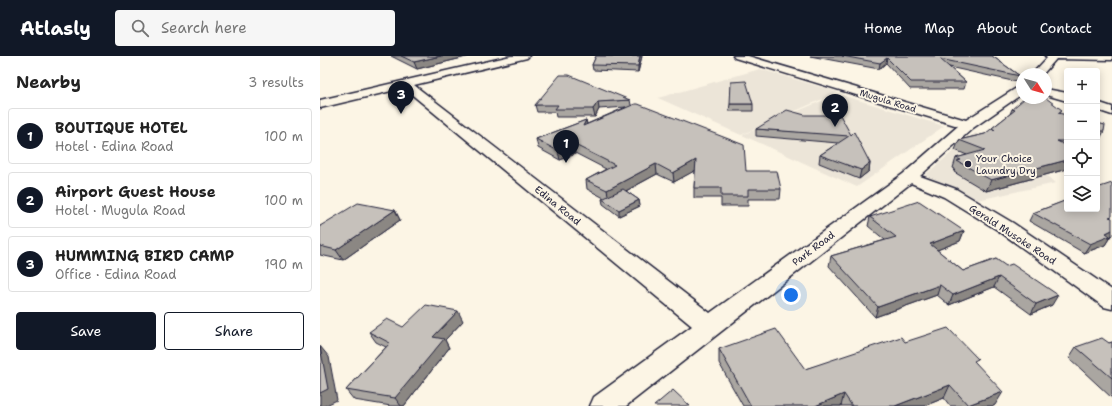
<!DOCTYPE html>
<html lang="en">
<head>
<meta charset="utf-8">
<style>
  body { margin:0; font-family:"Shantell Sans",sans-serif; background:#f6f6f6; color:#222 }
  .controls { position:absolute; right:12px; top:12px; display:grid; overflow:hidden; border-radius:4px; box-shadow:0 2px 10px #0003 }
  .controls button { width:36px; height:36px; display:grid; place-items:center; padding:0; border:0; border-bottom:1px solid #e0e0e0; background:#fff; color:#222; font:20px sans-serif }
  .compass { position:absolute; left:696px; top:12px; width:36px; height:36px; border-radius:50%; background:#fff; box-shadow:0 2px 10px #0003; rotate:127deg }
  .you { position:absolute; left:471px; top:239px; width:14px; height:14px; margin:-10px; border:3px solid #fff; border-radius:50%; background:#1a73e8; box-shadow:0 0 0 6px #1a73e833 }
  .badge { display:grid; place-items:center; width:26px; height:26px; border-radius:50%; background:#111827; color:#fff; font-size:13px; font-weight:700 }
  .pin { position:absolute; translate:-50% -33px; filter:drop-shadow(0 1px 2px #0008) }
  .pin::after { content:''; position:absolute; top:21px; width:14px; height:12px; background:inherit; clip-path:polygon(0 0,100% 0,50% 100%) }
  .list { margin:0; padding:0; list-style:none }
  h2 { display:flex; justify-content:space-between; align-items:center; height:52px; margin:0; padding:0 16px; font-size:17px }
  h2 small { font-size:13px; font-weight:400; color:#767676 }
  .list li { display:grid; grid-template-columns:26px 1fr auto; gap:12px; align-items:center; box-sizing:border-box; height:56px; margin:0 8px 8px; padding:0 8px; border:1px solid #e0e0e0; border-radius:4px }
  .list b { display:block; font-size:15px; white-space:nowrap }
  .list p { margin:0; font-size:13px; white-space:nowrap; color:#767676 }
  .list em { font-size:13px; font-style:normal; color:#767676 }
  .actions { display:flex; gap:8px; padding:12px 16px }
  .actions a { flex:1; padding:9px 0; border:1px solid #111827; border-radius:4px; text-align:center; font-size:14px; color:#111827 }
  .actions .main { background:#111827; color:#fff }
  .icon { flex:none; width:22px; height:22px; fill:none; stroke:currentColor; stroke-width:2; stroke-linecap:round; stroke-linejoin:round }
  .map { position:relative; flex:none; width:792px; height:350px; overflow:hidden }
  header { display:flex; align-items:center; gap:24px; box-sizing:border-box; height:56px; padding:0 20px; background:#111827; color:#fff }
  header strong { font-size:19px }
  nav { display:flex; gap:22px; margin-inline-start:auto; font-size:14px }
  .search { width:280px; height:36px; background:#f6f6f6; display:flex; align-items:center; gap:10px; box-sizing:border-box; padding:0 14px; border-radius:4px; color:#767676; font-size:15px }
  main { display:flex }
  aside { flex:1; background:#fff }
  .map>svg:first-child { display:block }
  .built { fill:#ece5d8 }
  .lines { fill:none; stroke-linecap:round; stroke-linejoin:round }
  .street-casing { stroke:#22223b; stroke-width:3 }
  .street { fill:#fcf5e5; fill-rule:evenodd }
  .wall { fill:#aaa6a1; stroke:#22223b }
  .shaded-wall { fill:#8b8783; stroke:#22223b }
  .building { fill:#c6c1bb; stroke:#22223b }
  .poi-dot { fill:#22223b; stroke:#fcf5e5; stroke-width:1.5 }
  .labels { text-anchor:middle; stroke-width:4; stroke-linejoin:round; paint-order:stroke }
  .far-street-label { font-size:9px; fill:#22223b; stroke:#fcf5e5 }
  .poi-label { font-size:10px; fill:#22223b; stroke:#fcf5e5; text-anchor:start }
  .street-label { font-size:10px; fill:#22223b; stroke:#fcf5e5 }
</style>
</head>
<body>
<header>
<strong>Atlasly</strong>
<div class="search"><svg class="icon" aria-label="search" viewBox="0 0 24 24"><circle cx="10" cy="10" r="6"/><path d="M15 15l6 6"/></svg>Search here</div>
<nav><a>Home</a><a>Map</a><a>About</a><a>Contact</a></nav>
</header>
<main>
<aside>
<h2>Nearby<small>3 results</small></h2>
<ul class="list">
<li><span class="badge">1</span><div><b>BOUTIQUE HOTEL</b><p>Hotel · Edina Road</p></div><em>100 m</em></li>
<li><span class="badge">2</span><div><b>Airport Guest House</b><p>Hotel · Mugula Road</p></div><em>100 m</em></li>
<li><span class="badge">3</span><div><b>HUMMING BIRD CAMP</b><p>Office · Edina Road</p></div><em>190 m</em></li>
</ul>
<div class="actions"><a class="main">Save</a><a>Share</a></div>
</aside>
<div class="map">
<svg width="792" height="350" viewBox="0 0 792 350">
  <rect width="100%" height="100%" fill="#fcf5e5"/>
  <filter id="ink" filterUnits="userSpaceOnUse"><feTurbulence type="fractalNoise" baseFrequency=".025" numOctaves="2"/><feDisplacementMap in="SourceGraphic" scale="8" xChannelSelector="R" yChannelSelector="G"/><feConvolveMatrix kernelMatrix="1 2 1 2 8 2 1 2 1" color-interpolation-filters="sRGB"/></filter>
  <g filter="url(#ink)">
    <g class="built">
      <polygon points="440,13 518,36 421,79 338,42"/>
      <polygon points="518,38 624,70 537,131 422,79"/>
      <polygon points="655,77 694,91 736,127 653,145 605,119"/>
    </g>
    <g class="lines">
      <g class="street-casing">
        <g id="street">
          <polygon points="191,0 209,0 207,2 94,29 390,257 583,118 638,70 415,2 413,0 428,0 646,64 698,31 702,30 702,38 653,72 600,120 636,133 693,167 792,234 792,253 784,251 679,175 624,141 591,127 306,350 270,350 274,341 372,270 84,32 0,52 0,44"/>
          <polygon points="725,0 792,0 792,4 736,3 723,18 712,18 727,2"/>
          <polygon points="726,33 747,37 747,45 726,39"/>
          <polygon points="777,46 792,51 792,59 777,54"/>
        </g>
      </g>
      <use href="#street" class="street"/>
    </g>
    <g class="wall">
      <polygon points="71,0 150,0 97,13"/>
      <polygon points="276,0 322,0 318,16 273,14 272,9"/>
      <polygon points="490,0 672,0 700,20 697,26 629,11 646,26 644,33 590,33 566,7 559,13"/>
      <polygon points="310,44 311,49 426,115 461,133 460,143 428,143 428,150 401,150 401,142 374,142 374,132 375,114 354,126 337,118 306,135 319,144 320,150 299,160 283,148 282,143 284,142 267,133 266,124 286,113 255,97 253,99 240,104 218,92 216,83 266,64 267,68 306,51 279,53 275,61 236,61 235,56 217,56 215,49"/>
      <polygon points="410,48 433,48 433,55 409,55"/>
      <polygon points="692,53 742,54 740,58 747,59 747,113 666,135 634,116 635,113 633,112 636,102 647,99 635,94 639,84 665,78 672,73 672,72 690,58"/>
      <polygon points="777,67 784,75 779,85 777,85"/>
      <polygon points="436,73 531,79 550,107 549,115 539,123 499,107 500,99 518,87 436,80"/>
      <polygon points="746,143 790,181 785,189 764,197 709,165 713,157 745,145"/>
      <polygon points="75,154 80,164 23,204 0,199 0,170"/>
      <polygon points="550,161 644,175 640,185 617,194 643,215 676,203 732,249 711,258 674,231 629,249 617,239 555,261 509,210 511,200 565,184 548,170"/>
      <polygon points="143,265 125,284 129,292 84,350 71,350 34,344 26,334 66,291 56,286 49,276"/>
      <polygon points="585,286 656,307 675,349 673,350 630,350 624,342 604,350 423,350 399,307 399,293 485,313"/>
      <polygon points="792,286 792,342 749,302 756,291 789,287"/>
    </g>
    <g class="shaded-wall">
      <polygon points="121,0 150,0 97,13 94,6"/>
      <polygon points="320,0 322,0 318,16 318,10"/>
      <polygon points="567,2 566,7 559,13 560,7"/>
      <polygon points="278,46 279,53 275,61 273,53"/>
      <polygon points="266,64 268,73 263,70"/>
      <polygon points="253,88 255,97 253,99 240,104 238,95"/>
      <polygon points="376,104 376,114 354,126 353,117"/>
      <polygon points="747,104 747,113 666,135 671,124"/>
      <polygon points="550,107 549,115 539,123 541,114"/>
      <polygon points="336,108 337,118 289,144 287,134"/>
      <polygon points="319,144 320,150 299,160 299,154"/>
      <polygon points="75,154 80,164 23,204 16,194"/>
      <polygon points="792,174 792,179 790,181 785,189 764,197 770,188 786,177"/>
      <polygon points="644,175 640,185 607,198 610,188"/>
      <polygon points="679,221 674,231 629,249 633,239"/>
      <polygon points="620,229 617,239 555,261 558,251"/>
      <polygon points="738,239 732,249 711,258 716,248"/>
      <polygon points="138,255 143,265 125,284 129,292 84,350 81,350 75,342 113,281"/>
      <polygon points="0,290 9,301 17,344 4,350 0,350"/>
      <polygon points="630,329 624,342 604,350 575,350"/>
      <polygon points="683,336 675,349 673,350 647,350 648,349"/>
      <polygon points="524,338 521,350 495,350"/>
    </g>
    <g class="building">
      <polygon points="81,0 121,0 94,6"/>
      <polygon points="276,0 320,0 318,10 272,9"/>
      <polygon points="522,0 672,0 700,20 620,3 646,26 591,26 567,2 560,7"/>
      <polygon points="240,19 249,19 310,44 278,46 273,53 235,53 238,49 215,49"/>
      <polygon points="426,25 433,48 410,48 411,26"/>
      <polygon points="705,42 726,42 742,54 738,57 747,59 747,85 737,85 747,90 747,104 671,124 637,105 641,104 636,102 665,94 639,84 665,78 671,73 675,74 672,72 695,54 692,53"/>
      <polygon points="315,48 318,48 424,89 426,115 457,115 461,133 428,133 428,140 401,140 401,132 374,132 376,104 353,117 336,108 287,134 266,124 295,109 253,88 252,90 238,95 216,83 266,64 263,70"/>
      <polygon points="467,54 485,59 520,59 531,79 534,76 550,107 541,114 500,99 529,80 436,73"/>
      <polygon points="777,67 785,69 784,75 777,75"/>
      <polygon points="792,127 792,160 789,161 792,162 792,174 786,177 790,180 770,188 713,157 747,144 747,153 777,153 777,132"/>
      <polygon points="303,133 319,144 299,154 282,143"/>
      <polygon points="599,145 644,175 610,188 643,215 676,203 686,210 692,208 738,239 716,248 679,221 633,239 620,229 558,251 511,200 576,181 550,161"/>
      <polygon points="38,147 75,154 16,194 0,190 0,170"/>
      <polygon points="106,249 138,255 113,281 124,283 75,342 26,334 70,287 49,276 67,263 83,271"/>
      <polygon points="628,272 658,303 654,305 683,336 648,349 630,329 575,350 532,350 524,338 495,350 431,350 399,293 456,273 485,313 581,281 585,286"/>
      <polygon points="782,282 789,287 792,286 792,322 756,291"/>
      <polygon points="0,290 8,333 0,337"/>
      <polygon points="353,334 370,350 334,350"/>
    </g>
  </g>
  <circle class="poi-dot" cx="648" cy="108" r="4"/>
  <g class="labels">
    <g class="far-street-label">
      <text transform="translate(568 45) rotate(17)" y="3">Mugula Road</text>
    </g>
    <g class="poi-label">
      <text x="656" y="106">Your Choice<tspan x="656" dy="12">Laundry Dry</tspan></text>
    </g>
    <g class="street-label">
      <text transform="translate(238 149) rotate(39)" y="4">Edina Road</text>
      <text transform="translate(693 178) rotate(33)" y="4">Gerald Musoke Road</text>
      <text transform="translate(493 192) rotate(-37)" y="4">Park Road</text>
    </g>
  </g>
</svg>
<div class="controls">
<button>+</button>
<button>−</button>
<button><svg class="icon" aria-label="locate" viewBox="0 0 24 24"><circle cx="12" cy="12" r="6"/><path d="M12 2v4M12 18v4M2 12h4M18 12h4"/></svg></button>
<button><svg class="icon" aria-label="layers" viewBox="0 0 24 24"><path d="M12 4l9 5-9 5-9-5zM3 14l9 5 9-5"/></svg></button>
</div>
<svg class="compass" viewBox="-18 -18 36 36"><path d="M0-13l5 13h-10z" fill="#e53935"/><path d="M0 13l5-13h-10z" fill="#767676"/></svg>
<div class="you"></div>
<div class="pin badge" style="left:246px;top:107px">1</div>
<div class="pin badge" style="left:515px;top:71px">2</div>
<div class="pin badge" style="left:81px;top:58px">3</div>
</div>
</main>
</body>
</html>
